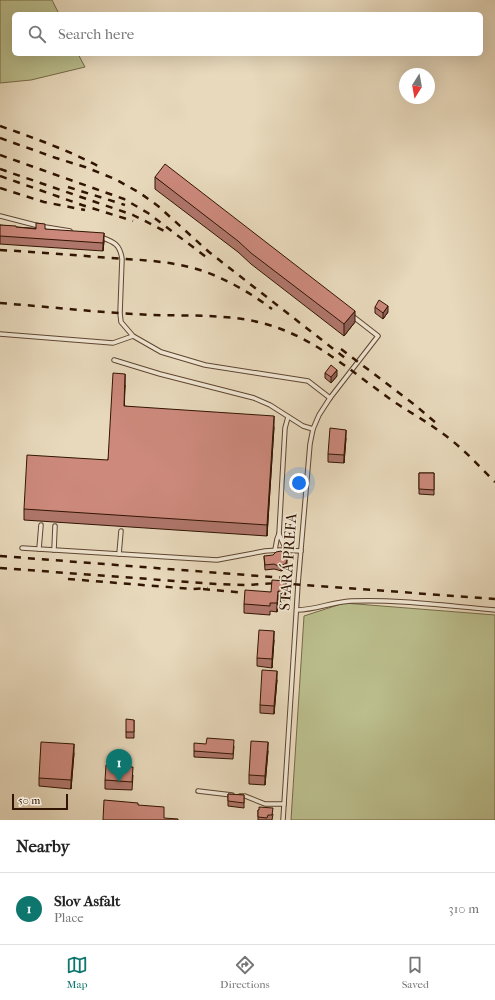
<!DOCTYPE html>
<html lang="en">
<head>
<meta charset="utf-8">
<style>
  body { margin:0; font-family:"IM FELL French Canon",serif; background:#f6f6f6; color:#222 }
  .compass { position:absolute; left:399px; top:68px; width:36px; height:36px; border-radius:50%; background:#fff; box-shadow:0 4px 16px #0002; rotate:191deg }
  .scale { position:absolute; left:12px; bottom:10px; width:56px; box-sizing:border-box; padding-left:4px; border:2px solid #311402; border-top:0; font-size:11px; line-height:14px; white-space:nowrap; color:#311402; -webkit-text-stroke:3px #f0e6d3; paint-order:stroke }
  .you { position:absolute; left:299px; top:483px; width:14px; height:14px; margin:-10px; border:3px solid #fff; border-radius:50%; background:#1a73e8; box-shadow:0 0 0 6px #1a73e833 }
  .badge { display:grid; place-items:center; width:26px; height:26px; border-radius:50%; background:#0f766e; color:#fff; font-size:13px; font-weight:700 }
  .pin { position:absolute; translate:-50% -33px; filter:drop-shadow(0 1px 2px #0008) }
  .pin::after { content:''; position:absolute; top:21px; width:14px; height:12px; background:inherit; clip-path:polygon(0 0,100% 0,50% 100%) }
  .list { margin:0; padding:0; list-style:none }
  h2 { display:flex; justify-content:space-between; align-items:center; height:52px; margin:0; padding:0 16px; font-size:17px }
  h2 small { font-size:13px; font-weight:400; color:#767676 }
  .list li { display:grid; grid-template-columns:26px 1fr auto; gap:12px; align-items:center; box-sizing:border-box; height:72px; padding:0 16px; border-top:1px solid #e0e0e0 }
  .list b { display:block; font-size:15px; white-space:nowrap }
  .list p { margin:0; font-size:13px; white-space:nowrap; color:#767676 }
  .list em { font-size:13px; font-style:normal; color:#767676 }
  .icon { flex:none; width:22px; height:22px; fill:none; stroke:currentColor; stroke-width:2; stroke-linecap:round; stroke-linejoin:round }
  .map { position:relative; flex:none; width:495px; height:820px; overflow:hidden }
  .search { position:absolute; background:#fff; box-shadow:0 4px 16px #0002; left:12px; right:12px; top:12px; height:44px; display:flex; align-items:center; gap:10px; box-sizing:border-box; padding:0 14px; border-radius:6px; color:#767676; font-size:15px }
  .sheet { height:124px; background:#fff }
  nav { display:flex; justify-content:space-around; align-items:center; box-sizing:border-box; height:56px; border-top:1px solid #e0e0e0; background:#fff; font-size:11px; color:#767676 }
  nav a { display:grid; justify-items:center; gap:2px }
  nav .on { color:#0f766e }
  .map>svg:first-child { display:block }
  .green { fill:#bbbe8d; stroke:#766948 }
  .lines { fill:none; stroke-linecap:round; stroke-linejoin:round }
  .service-casing { stroke:#5f4530; stroke-width:5.5 }
  .service { stroke:#f0e6d3; stroke-width:3.5 }
  .rail { stroke:#311402; stroke-width:2.5; stroke-dasharray:7 7; stroke-linecap:butt }
  .wall { fill:#af766b; stroke:#311402 }
  .shaded-wall { fill:#8f6057; stroke:#311402 }
  .building { fill:#cc897c; stroke:#311402 }
  .labels { text-anchor:middle; stroke-width:3.5; stroke-linejoin:round; paint-order:stroke }
  .street-label { font-size:15px; fill:#311402; stroke:#f0e6d3 }
</style>
</head>
<body>
<div class="map">
<svg width="495" height="820" viewBox="0 0 495 820">
  <rect width="100%" height="100%" fill="#e8d9bc"/>
  <filter id="stains"><feTurbulence type="fractalNoise" baseFrequency=".005" numOctaves="4"/><feColorMatrix values="0 0 0 0 .2 0 0 0 0 .09 0 0 0 0 .02 0 0 0 .5 -.17"/></filter>
  <radialGradient id="worn" r=".72"><stop offset=".6" stop-color="#630" stop-opacity="0"/><stop offset="1" stop-color="#630" stop-opacity=".3"/></radialGradient>
  <g class="green">
    <polygon points="0,0 52,0 59,14 14,14 14,54 78,54 85,67 31,80 0,83"/>
    <polygon points="344,603 495,615 495,820 291,820 304,616"/>
  </g>
  <g class="lines">
    <g class="service-casing">
      <g id="service">
        <polyline points="0,216 39,226 70,231"/>
        <path d="M 101,237 C 114,242 120,244 122,259 L 120,313 L 121,322 L 133,336 L 161,352 L 205,365 L 308,381 L 330,398"/>
        <polyline points="0,334 113,343 133,336"/>
        <polyline points="114,360 160,374 254,398 270,405 303,426 313,429"/>
        <polyline points="279,534 286,550"/>
        <polyline points="22,548 217,560 265,551 280,550 301,551"/>
        <polyline points="39,549 41,525"/>
        <polyline points="54,550 55,526"/>
        <polyline points="275,550 277,539 279,534 285,428 288,417"/>
        <polyline points="119,554 121,531"/>
        <path d="M 297,610 C 315,610 332,602 351,601 C 399,599 447,606 495,610"/>
        <polyline points="198,791 232,795"/>
        <polyline points="240,796 245,796 265,804 284,804"/>
        <polyline points="283,820 298,584 310,444 313,429 319,415 330,398 378,336 351,315"/>
      </g>
    </g>
    <use href="#service" class="service"/>
    <g class="rail">
      <path d="M 0,126 C 34,138 68,150 100,167"/>
      <polyline points="0,138 56,158 85,167 115,179 140,193 158,206 209,252 345,358"/>
      <polyline points="0,155 124,199 148,213 206,257"/>
      <polyline points="0,169 133,215 155,226 164,231"/>
      <polyline points="0,176 82,205 133,221"/>
      <polyline points="68,187 125,205"/>
      <polyline points="0,188 44,202 85,210"/>
      <path d="M 0,250 C 37,252 73,255 110,258 C 142,260 175,261 206,272 C 230,281 252,294 272,309"/>
      <path d="M 0,303 C 51,307 103,313 154,315 C 190,316 227,314 262,323 C 310,335 347,368 386,396 C 403,409 422,418 439,431 C 460,445 477,464 495,482"/>
      <polyline points="341,349 415,405 436,423"/>
      <polyline points="0,556 285,578"/>
      <polyline points="0,568 216,584 248,585 278,583 495,599"/>
      <polyline points="68,579 193,589 208,588"/>
      <polyline points="203,589 257,594"/>
    </g>
  </g>
  <g class="wall">
    <polygon points="155,177 355,322 344,336 251,264 238,252 155,189"/>
    <polygon points="0,225 16,227 45,229 104,241 103,251 0,244"/>
    <polygon points="375,307 388,312 383,319 375,313"/>
    <polygon points="325,373 337,376 331,383 325,378"/>
    <polygon points="125,385 124,406 274,427 267,536 24,520 24,509 108,460"/>
    <polygon points="346,438 344,463 328,462 328,454"/>
    <polygon points="419,473 434,473 434,495 419,494"/>
    <polygon points="264,556 287,565 286,568 281,571 278,570 274,569 265,570"/>
    <polygon points="286,590 285,600 278,600 277,612 270,611 270,615 244,613 244,604 271,592"/>
    <polygon points="274,640 272,668 257,666 257,658"/>
    <polygon points="277,680 274,714 260,713 260,705"/>
    <polygon points="134,720 134,738 126,738 126,732"/>
    <polygon points="234,746 233,759 194,757 194,751"/>
    <polygon points="268,751 265,785 249,784 249,775"/>
    <polygon points="74,753 71,789 39,786 39,778"/>
    <polygon points="133,775 132,790 105,789 105,780"/>
    <polygon points="228,794 244,795 244,808 228,806"/>
    <polygon points="258,810 273,814 272,820 258,820"/>
  </g>
  <g class="shaded-wall">
    <polygon points="104,233 104,241 103,251 103,243"/>
    <polygon points="388,306 388,312 383,319 383,313"/>
    <polygon points="355,311 355,322 344,336 344,324"/>
    <polygon points="337,370 337,376 331,383 331,377"/>
    <polygon points="125,374 125,385 124,417 124,406"/>
    <polygon points="274,416 274,427 267,536 267,525"/>
    <polygon points="346,430 346,438 344,463 344,455"/>
    <polygon points="287,560 287,565 286,568 281,571 281,566"/>
    <polygon points="286,581 286,590 285,600 285,592"/>
    <polygon points="278,591 278,600 277,612 277,603"/>
    <polygon points="274,631 274,640 272,668 272,659"/>
    <polygon points="277,671 277,680 274,714 274,706"/>
    <polygon points="268,742 268,751 265,785 265,776"/>
    <polygon points="74,744 74,753 71,789 71,780"/>
  </g>
  <g class="building">
    <polygon points="165,164 355,311 344,324 251,253 238,241 155,177"/>
    <polygon points="36,223 45,224 45,229 104,233 103,243 0,236 0,225 16,226 16,227 36,229"/>
    <polygon points="379,300 388,306 383,313 375,307"/>
    <polygon points="331,365 337,370 331,377 325,373"/>
    <polygon points="113,373 125,374 124,406 274,416 267,525 24,509 27,455 108,460"/>
    <polygon points="330,428 346,430 344,455 328,454"/>
    <polygon points="419,473 434,473 434,490 419,489"/>
    <polygon points="281,551 286,555 287,560 286,563 281,566 278,566 274,564 265,565 264,556 273,555 276,552"/>
    <polygon points="272,580 286,581 285,592 278,591 277,603 270,603 270,606 244,604 245,590 271,592"/>
    <polygon points="259,630 274,631 272,659 257,658"/>
    <polygon points="262,670 277,671 274,706 260,705"/>
    <polygon points="126,719 134,720 134,732 126,732"/>
    <polygon points="207,738 234,740 233,754 194,751 194,743 206,744"/>
    <polygon points="251,741 268,742 265,776 249,775"/>
    <polygon points="41,742 74,744 71,780 39,778"/>
    <polygon points="106,765 133,767 132,782 105,780"/>
    <polygon points="228,794 244,795 244,803 228,801"/>
    <polygon points="104,800 138,803 138,805 164,807 164,818 178,819 178,820 103,820"/>
    <polygon points="259,807 273,808 272,815 268,815 267,818 258,817 258,810 259,810"/>
  </g>
  <g class="labels">
    <g class="street-label">
      <text transform="translate(288 562) rotate(-86)" y="5">STARÁ PREFA</text>
    </g>
  </g>
  <rect width="100%" height="100%" filter="url(#stains)"/>
  <rect width="100%" height="100%" fill="url(#worn)"/>
</svg>
<svg class="compass" viewBox="-18 -18 36 36"><path d="M0-13l5 13h-10z" fill="#e53935"/><path d="M0 13l5-13h-10z" fill="#767676"/></svg>
<div class="scale">50 m</div>
<div class="you"></div>
<div class="pin badge" style="left:119px;top:782px">1</div>
<div class="search"><svg class="icon" aria-label="search" viewBox="0 0 24 24"><circle cx="10" cy="10" r="6"/><path d="M15 15l6 6"/></svg>Search here</div>
</div>
<section class="sheet">
<h2>Nearby<small></small></h2>
<ul class="list">
<li><span class="badge">1</span><div><b>Slov Asfalt</b><p>Place</p></div><em>310 m</em></li>
</ul>
</section>
<nav>
<a class="on"><svg class="icon" aria-label="map" viewBox="0 0 24 24"><path d="M3 6l6-2 6 2 6-2v14l-6 2-6-2-6 2zM9 4v14M15 6v14"/></svg>Map</a>
<a><svg class="icon" aria-label="directions" viewBox="0 0 24 24"><path d="M12 3l9 9-9 9-9-9zM9 14v-3h6M13 9l2 2-2 2"/></svg>Directions</a>
<a><svg class="icon" aria-label="saved" viewBox="0 0 24 24"><path d="M7 4h10v16l-5-4-5 4z"/></svg>Saved</a>
</nav>
</body>
</html>
